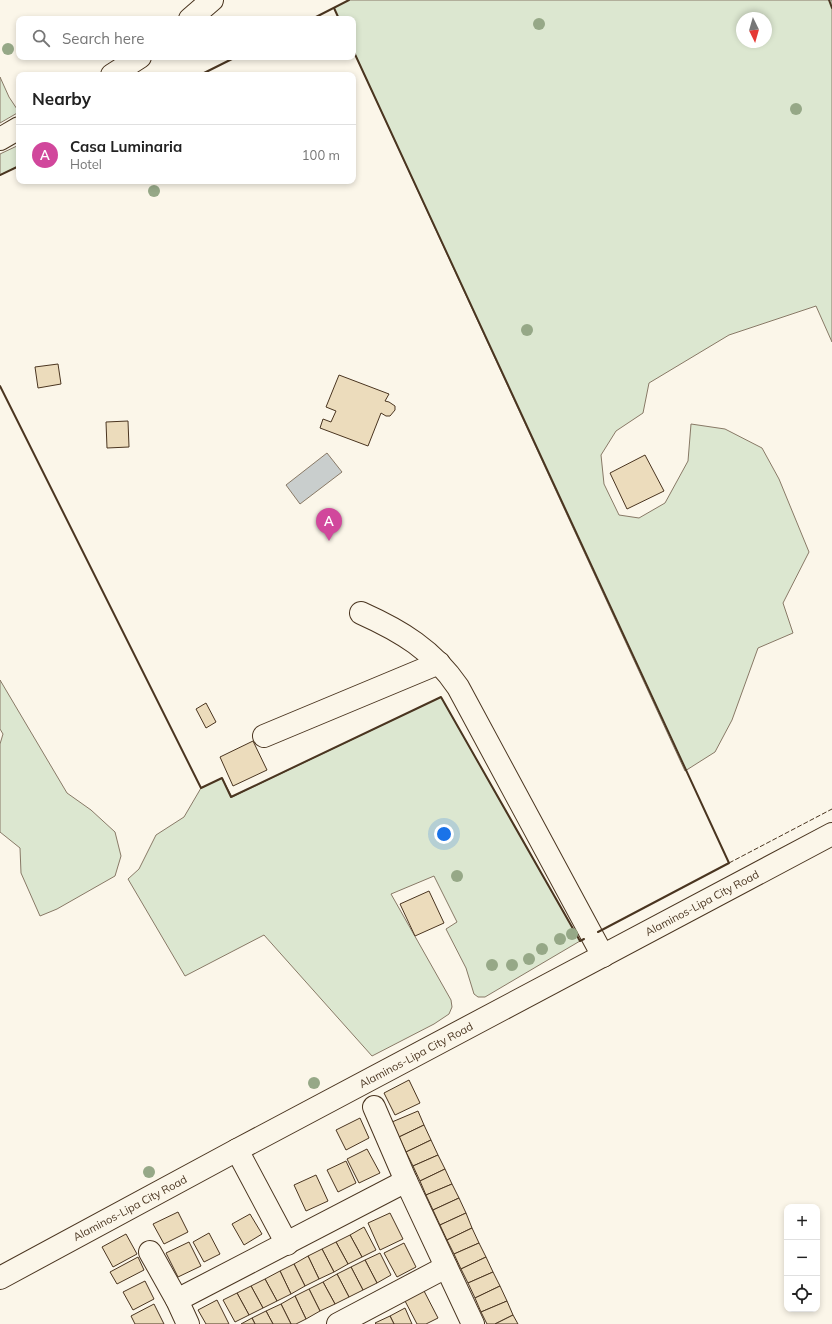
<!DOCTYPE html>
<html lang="en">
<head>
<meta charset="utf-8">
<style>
  body { margin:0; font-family:Mulish,sans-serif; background:#f6f6f6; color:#222 }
  .controls { position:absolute; right:12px; bottom:12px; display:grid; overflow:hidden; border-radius:8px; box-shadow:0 2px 6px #0003 }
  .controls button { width:36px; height:36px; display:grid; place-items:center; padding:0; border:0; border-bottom:1px solid #e0e0e0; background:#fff; color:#222; font:20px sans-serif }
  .compass { position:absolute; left:736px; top:12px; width:36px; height:36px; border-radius:50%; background:#fff; box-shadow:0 2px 6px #0003; rotate:175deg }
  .you { position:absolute; left:444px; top:834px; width:14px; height:14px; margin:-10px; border:3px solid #fff; border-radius:50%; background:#1a73e8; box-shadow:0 0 0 6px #1a73e833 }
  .badge { display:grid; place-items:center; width:26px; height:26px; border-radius:50%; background:#0b8043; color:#fff; font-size:13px; font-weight:700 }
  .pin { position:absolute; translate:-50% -33px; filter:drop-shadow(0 1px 2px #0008) }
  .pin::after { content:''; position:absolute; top:21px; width:14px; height:12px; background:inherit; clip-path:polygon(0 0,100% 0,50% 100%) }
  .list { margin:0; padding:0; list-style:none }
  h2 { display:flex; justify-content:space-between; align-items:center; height:52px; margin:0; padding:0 16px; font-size:17px }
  h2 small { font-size:13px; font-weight:400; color:#767676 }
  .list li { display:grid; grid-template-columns:26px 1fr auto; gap:12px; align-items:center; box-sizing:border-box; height:60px; padding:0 16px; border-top:1px solid #e0e0e0 }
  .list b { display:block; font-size:15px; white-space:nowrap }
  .list p { margin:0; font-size:13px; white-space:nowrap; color:#767676 }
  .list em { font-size:13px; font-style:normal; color:#767676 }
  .icon { flex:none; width:22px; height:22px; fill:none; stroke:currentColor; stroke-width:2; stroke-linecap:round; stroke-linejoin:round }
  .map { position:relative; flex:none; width:832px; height:1324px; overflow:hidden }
  .search { position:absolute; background:#fff; box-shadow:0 2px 6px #0003; left:16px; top:16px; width:340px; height:44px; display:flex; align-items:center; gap:10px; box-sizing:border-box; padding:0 14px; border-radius:8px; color:#767676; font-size:15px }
  .panel { position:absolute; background:#fff; box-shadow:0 2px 6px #0003; left:16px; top:72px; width:340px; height:112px; border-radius:8px }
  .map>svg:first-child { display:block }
  .green { fill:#dce7d0; stroke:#887966; fill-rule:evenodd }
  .water { fill:#c9cecd; stroke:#887966 }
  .building { fill:#ecdcbc; stroke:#4a3520 }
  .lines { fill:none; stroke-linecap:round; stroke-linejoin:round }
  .minor-casing { stroke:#4a3520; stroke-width:24 }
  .major-casing { stroke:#4a3520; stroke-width:24 }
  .minor { stroke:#fbf6e9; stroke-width:22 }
  .major { stroke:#fbf6e9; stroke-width:22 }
  .fence { stroke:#4a3520; stroke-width:1; stroke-dasharray:5 2; stroke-linecap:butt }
  .wall { stroke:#4a3520; stroke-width:2 }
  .tree { fill:#96a887 }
  .labels { text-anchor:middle; stroke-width:3; stroke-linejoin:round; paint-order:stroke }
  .street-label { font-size:11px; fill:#4a3520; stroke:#fbf6e9 }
</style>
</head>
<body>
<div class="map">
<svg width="832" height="1324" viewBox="0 0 832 1324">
  <rect width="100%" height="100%" fill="#fbf6e9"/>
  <g class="green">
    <path d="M 349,0 L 832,0 L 832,342 L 816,306 L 729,335 L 649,383 L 643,413 L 616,431 L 601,455 L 604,484 L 619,515 L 639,518 L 665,503 L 688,461 L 691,424 L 725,429 L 762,448 L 779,479 L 809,552 L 783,603 L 793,633 L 758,648 L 732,720 L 715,752 L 685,771 L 353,50 L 353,19 L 339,19 L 334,8 ZM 742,18 L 766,18 L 766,42 L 742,42 Z"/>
    <polygon points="0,77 9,97 19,112 0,123"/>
    <polygon points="19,145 19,166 0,175 0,154"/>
    <polygon points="0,680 67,793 91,810 115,832 121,856 115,876 57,909 40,916 21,873 20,848 0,832 0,744 3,734 0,729"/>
    <polygon points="441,697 580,941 485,997 478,997 474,994 466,968 446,929 457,922 434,876 391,894 451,1000 452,1007 449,1014 434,1024 372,1056 264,935 185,976 128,879 139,869 156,835 184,817 201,788 222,778 232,797"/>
  </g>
  <polygon class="water" points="327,453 342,472 300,504 286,485"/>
  <g class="building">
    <polygon points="58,364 61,384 38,388 35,367"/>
    <polygon points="339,375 389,394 385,401 389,402 395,406 395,410 390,416 386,416 381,413 368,446 320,428 323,419 331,422 336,411 326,407"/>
    <polygon points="128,421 129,447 107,448 106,422"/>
    <polygon points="645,455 664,491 627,509 610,473"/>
    <polygon points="206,703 216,722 206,728 196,709"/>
    <polygon points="253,741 267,770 233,786 220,757"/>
    <polygon points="429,891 444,923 415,936 400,904"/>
    <polygon points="409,1080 420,1103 395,1115 384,1093"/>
    <polygon points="418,1111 424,1125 399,1137 392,1122"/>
    <polygon points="360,1118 369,1138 346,1150 336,1130"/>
    <polygon points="424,1125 431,1140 406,1152 399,1137"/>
    <polygon points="431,1140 438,1155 413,1166 406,1152"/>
    <polygon points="367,1149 380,1173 359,1183 347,1159"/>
    <polygon points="438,1155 445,1169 420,1181 413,1166"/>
    <polygon points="346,1161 356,1183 338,1192 327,1170"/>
    <polygon points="445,1169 452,1184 426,1195 420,1181"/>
    <polygon points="316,1175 328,1201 306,1211 294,1185"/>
    <polygon points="452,1184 459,1198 433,1210 426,1195"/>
    <polygon points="459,1198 466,1213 440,1225 433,1210"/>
    <polygon points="178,1212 188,1232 164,1244 153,1224"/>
    <polygon points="390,1213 403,1239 380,1250 368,1223"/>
    <polygon points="466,1213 472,1228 447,1240 440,1225"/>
    <polygon points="250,1214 262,1234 244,1245 232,1224"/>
    <polygon points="364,1227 376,1250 362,1257 350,1235"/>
    <polygon points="472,1228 479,1243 454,1254 447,1240"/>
    <polygon points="209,1233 220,1254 204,1262 193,1242"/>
    <polygon points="126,1234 137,1254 113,1267 102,1247"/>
    <polygon points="350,1235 362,1257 348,1264 336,1242"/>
    <polygon points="189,1242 201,1266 178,1277 166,1253"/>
    <polygon points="336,1242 348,1264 334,1272 322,1249"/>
    <polygon points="404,1243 416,1267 397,1277 384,1253"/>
    <polygon points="479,1243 486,1257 461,1269 454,1254"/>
    <polygon points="322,1249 334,1272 319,1279 308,1256"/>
    <polygon points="380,1253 391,1275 377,1283 365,1260"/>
    <polygon points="308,1256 319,1279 305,1286 294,1264"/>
    <polygon points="138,1257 144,1270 117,1284 110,1272"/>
    <polygon points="486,1257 493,1272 468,1283 461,1269"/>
    <polygon points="365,1260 377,1283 363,1290 351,1267"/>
    <polygon points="294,1264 305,1286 291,1294 280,1271"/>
    <polygon points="351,1267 363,1290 349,1297 337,1274"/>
    <polygon points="280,1271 291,1294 277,1301 265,1279"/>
    <polygon points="493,1272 500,1286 475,1298 468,1283"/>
    <polygon points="337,1274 349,1297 335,1304 323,1282"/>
    <polygon points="265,1279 277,1301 263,1308 251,1286"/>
    <polygon points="145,1281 154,1299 133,1310 123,1292"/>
    <polygon points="323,1282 335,1304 320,1311 309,1289"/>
    <polygon points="251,1286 263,1308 249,1315 237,1293"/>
    <polygon points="500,1286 507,1301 481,1312 475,1298"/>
    <polygon points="309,1289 320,1311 306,1319 295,1296"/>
    <polygon points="423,1289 438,1318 426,1324 417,1324 404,1299"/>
    <polygon points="237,1293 249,1315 235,1322 223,1300"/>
    <polygon points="295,1296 306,1319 296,1324 291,1324 281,1304"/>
    <polygon points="217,1300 229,1324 206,1324 198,1310"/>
    <polygon points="507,1301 513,1315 495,1324 487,1324 481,1312"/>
    <polygon points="154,1304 164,1324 135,1324 131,1316"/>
    <polygon points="281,1304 291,1324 273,1324 266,1311"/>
    <polygon points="405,1308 412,1324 394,1324 390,1316"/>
    <polygon points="266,1311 273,1324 255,1324 252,1318"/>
    <polygon points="513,1315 518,1324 495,1324"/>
    <polygon points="390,1316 394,1324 376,1324 375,1323"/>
    <polygon points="252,1318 255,1324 241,1324"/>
  </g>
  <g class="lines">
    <g class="minor-casing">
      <g id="minor">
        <polyline points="190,19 212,0"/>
        <polyline points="112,75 140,57"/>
        <polyline points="0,139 19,128"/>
        <path d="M 361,613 C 401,631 433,650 458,687 L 603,956"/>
        <polyline points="264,736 439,663"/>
        <polyline points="374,1107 406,1181 473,1324"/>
        <polyline points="237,1150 287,1244"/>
        <polyline points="150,1252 177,1300 188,1324"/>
        <polyline points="177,1300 406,1181"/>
        <polyline points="338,1324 446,1267"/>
      </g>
    </g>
    <g class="major-casing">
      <polyline id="major" points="0,1278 237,1150 832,834"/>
    </g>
    <use href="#minor" class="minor"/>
    <use href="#major" class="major"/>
    <polyline class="fence" points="729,863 832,809"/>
    <g class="wall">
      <polyline points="829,0 832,8"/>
      <polyline points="334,8 339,19"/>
      <polyline points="312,19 349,0"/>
      <polyline points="353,50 729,863 598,932"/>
      <polyline points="200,75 236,57"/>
      <polyline points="0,175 19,166"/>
      <polyline points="0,386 201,788 222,778 231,797 441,697 580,941 584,939"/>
    </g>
  </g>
  <g class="tree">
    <circle cx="539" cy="24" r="6"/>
    <circle cx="8" cy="49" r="6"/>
    <circle cx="796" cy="109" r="6"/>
    <circle cx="154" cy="191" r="6"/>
    <circle cx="527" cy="330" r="6"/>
    <circle cx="457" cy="876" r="6"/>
    <circle cx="572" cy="934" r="6"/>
    <circle cx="560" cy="939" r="6"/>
    <circle cx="542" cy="949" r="6"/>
    <circle cx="529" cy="959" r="6"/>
    <circle cx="492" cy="965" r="6"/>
    <circle cx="512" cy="965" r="6"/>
    <circle cx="314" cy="1083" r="6"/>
    <circle cx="149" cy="1172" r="6"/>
  </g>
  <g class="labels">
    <g class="street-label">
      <text transform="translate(702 903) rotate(-28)" y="4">Alaminos-Lipa City Road</text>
      <text transform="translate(416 1055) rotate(-28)" y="4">Alaminos-Lipa City Road</text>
      <text transform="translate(130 1208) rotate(-28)" y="4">Alaminos-Lipa City Road</text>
    </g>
  </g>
</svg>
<div class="controls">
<button>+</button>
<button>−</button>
<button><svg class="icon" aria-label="locate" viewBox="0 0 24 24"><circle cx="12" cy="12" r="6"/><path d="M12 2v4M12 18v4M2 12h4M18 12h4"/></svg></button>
</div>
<svg class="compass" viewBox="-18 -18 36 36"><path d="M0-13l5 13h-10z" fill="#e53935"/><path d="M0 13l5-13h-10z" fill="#767676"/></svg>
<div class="you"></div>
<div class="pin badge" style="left:329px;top:541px;background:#d1479c">A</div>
<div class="search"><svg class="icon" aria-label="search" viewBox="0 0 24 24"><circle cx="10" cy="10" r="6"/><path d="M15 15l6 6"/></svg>Search here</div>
<section class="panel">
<h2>Nearby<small></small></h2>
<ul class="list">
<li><span class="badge" style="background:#d1479c">A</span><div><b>Casa Luminaria</b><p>Hotel</p></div><em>100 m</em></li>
</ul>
</section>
</div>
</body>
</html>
